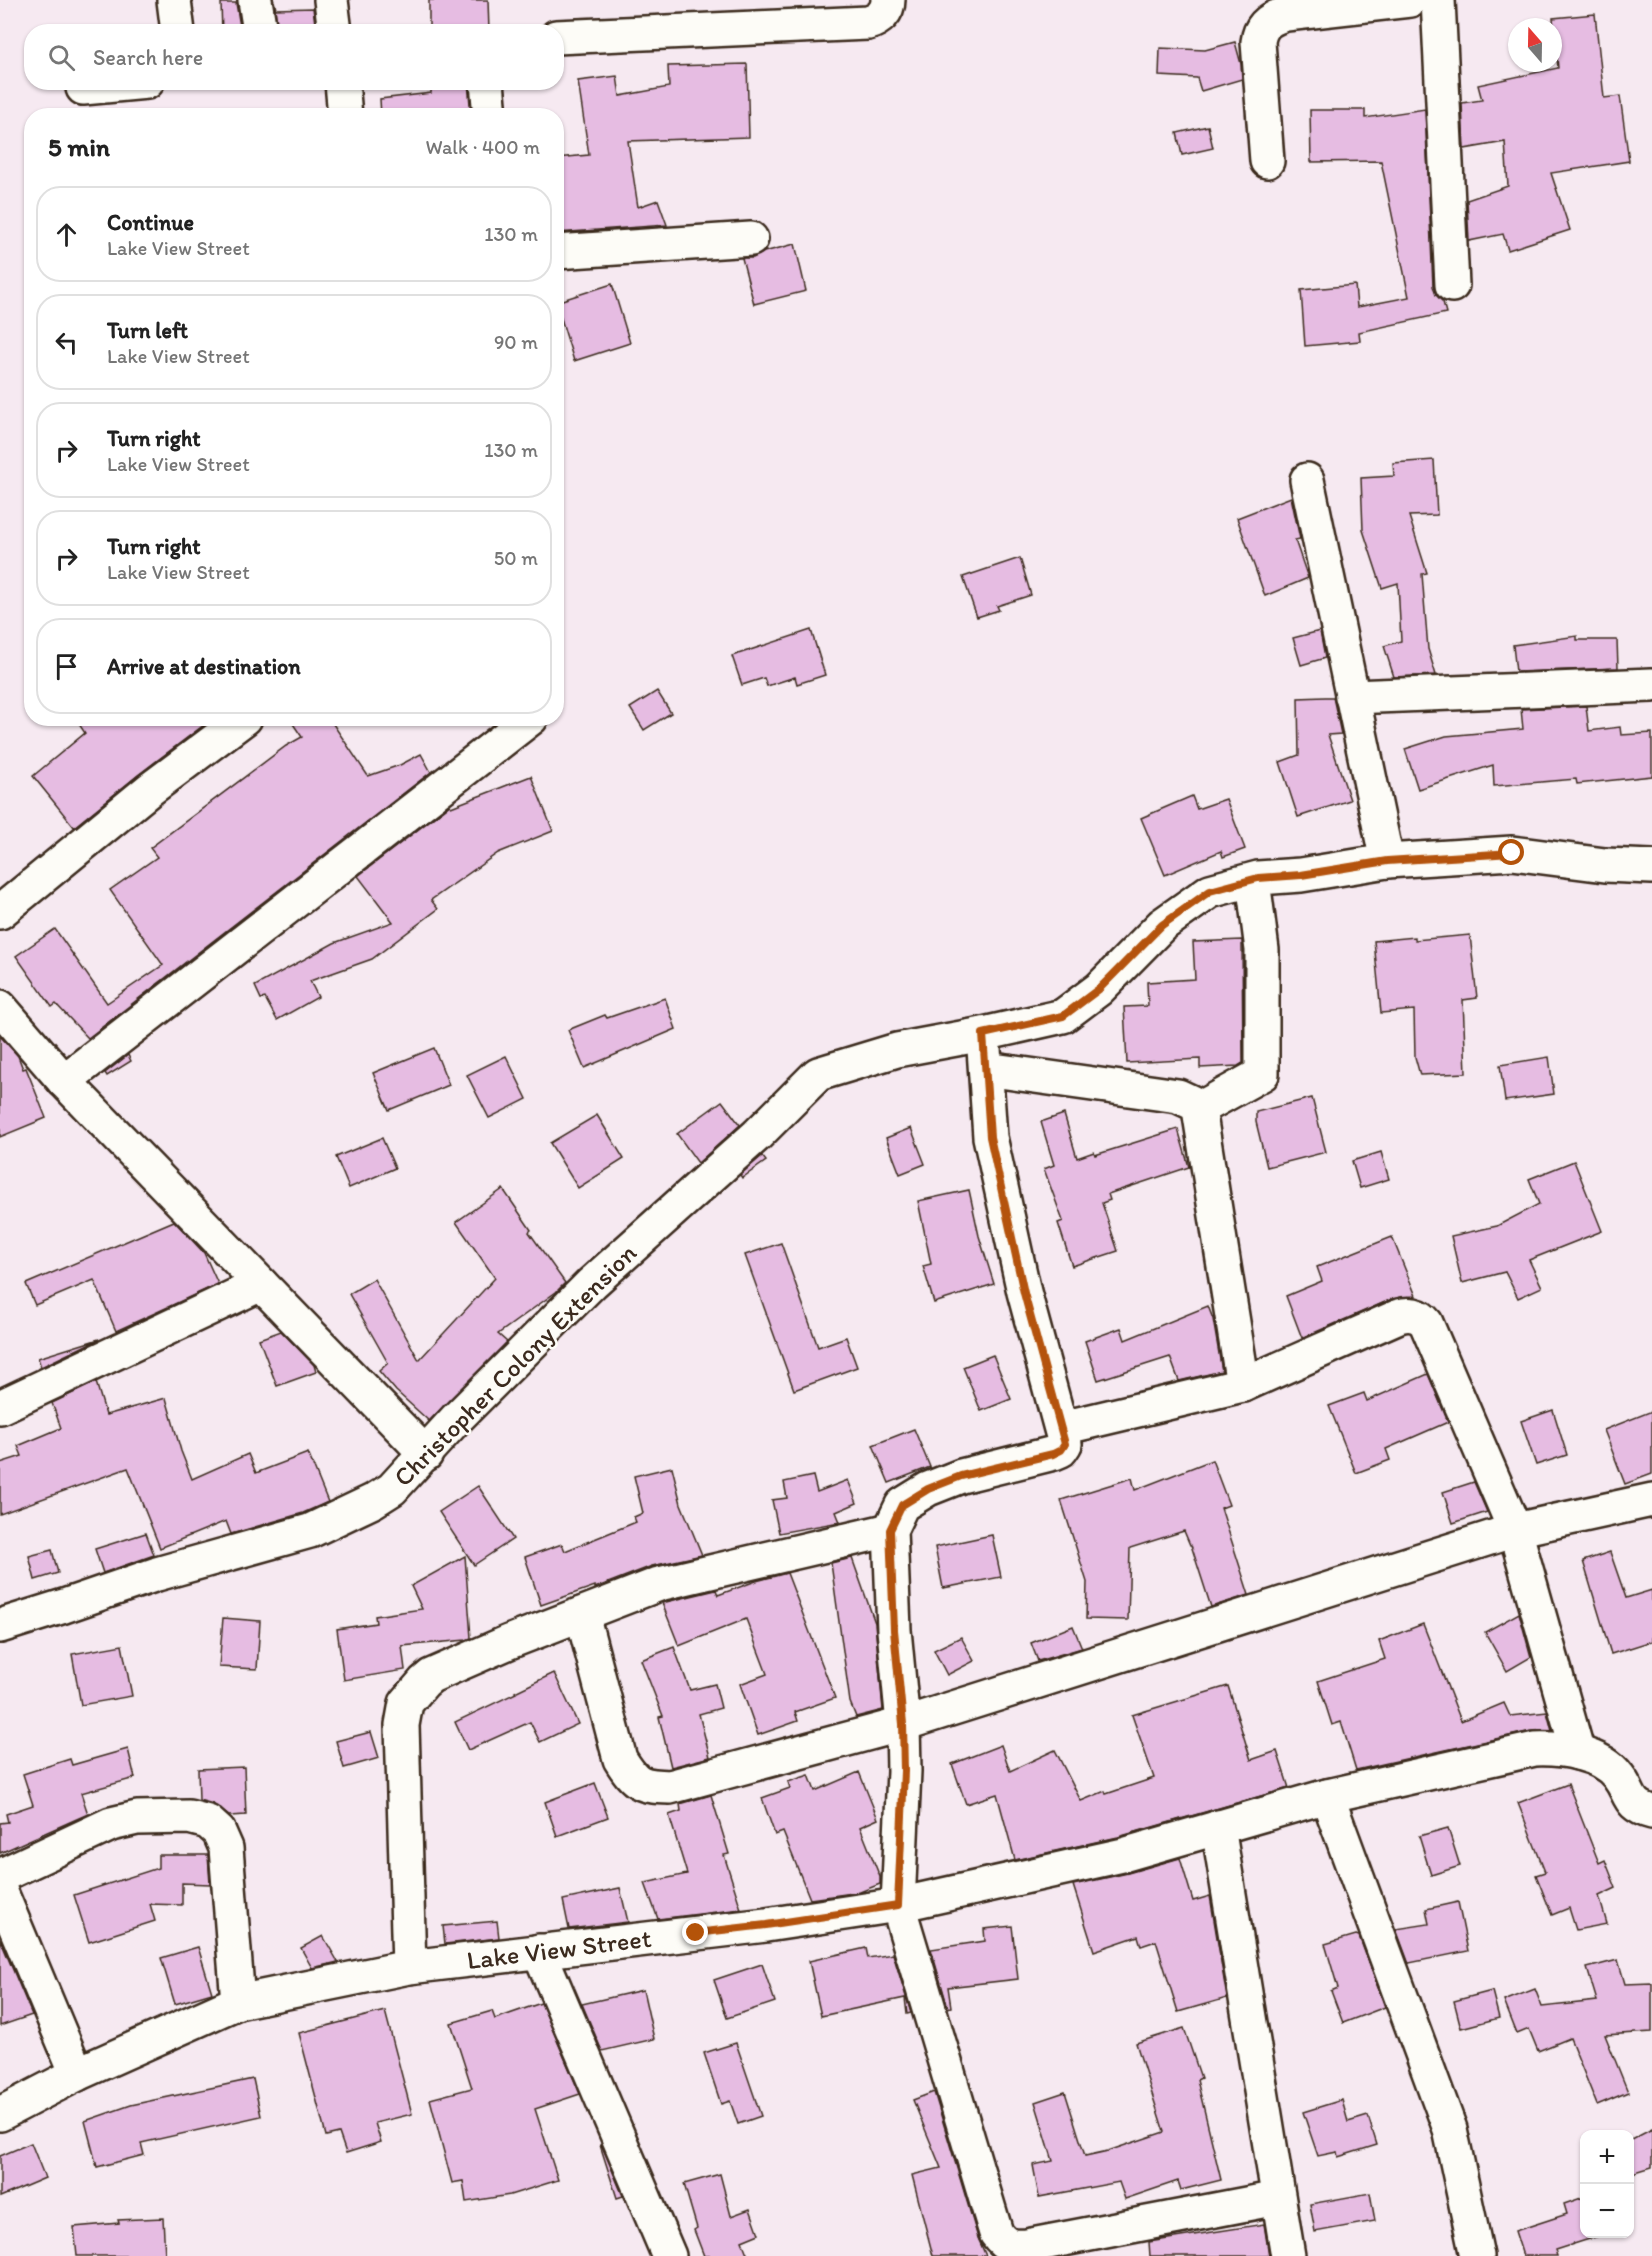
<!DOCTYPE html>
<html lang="en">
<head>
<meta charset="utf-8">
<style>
  body { margin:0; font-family:Itim,sans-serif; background:#f2f2f2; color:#222 }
  .controls { position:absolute; right:18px; bottom:18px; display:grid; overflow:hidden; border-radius:12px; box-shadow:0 2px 4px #0004 }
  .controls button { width:54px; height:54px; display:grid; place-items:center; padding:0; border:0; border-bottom:2px solid #e0e0e0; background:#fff; color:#222; font:30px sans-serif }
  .compass { position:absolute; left:1508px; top:18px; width:54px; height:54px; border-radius:50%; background:#fff; box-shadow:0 2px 4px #0004; rotate:340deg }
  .stop { position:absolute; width:18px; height:18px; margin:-14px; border:4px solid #b45309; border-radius:50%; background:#fff }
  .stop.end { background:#b45309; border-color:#fff; box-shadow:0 2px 6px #0008 }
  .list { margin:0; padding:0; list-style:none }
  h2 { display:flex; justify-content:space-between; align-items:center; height:78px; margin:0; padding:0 24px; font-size:26px }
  h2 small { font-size:20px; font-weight:400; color:#767676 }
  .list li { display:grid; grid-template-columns:39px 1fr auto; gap:18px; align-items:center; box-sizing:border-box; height:96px; margin:0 12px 12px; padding:0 12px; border:2px solid #e0e0e0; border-radius:24px }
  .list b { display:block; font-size:22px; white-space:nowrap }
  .list p { margin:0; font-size:20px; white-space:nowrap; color:#767676 }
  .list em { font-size:20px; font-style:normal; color:#767676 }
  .icon { flex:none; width:33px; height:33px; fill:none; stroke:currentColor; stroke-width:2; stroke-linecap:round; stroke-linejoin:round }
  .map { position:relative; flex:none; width:1652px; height:2256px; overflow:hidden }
  .search { position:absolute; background:#fff; box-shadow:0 2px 4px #0004; left:24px; top:24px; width:540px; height:66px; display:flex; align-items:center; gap:15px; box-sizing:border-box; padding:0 21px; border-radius:24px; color:#767676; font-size:22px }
  .panel { position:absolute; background:#fff; box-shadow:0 2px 4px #0004; left:24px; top:108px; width:540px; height:618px; border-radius:24px }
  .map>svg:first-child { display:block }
  .building { fill:#e6bce2; stroke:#3b2a1e; stroke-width:1.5 }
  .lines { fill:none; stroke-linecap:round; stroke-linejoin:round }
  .minor-casing { stroke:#3b2a1e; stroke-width:38 }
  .minor { stroke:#fdfcf7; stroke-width:33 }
  .route { stroke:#b45309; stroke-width:8 }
  .labels { text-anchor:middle; stroke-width:5; stroke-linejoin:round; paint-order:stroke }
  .street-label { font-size:26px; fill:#3b2a1e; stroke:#fdfcf7 }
</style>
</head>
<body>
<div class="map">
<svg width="1652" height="2256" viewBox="0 0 1652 2256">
  <rect width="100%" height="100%" fill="#f6e9f1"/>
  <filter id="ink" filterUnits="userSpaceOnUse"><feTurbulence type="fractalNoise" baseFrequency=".0167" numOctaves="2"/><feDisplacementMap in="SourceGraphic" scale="12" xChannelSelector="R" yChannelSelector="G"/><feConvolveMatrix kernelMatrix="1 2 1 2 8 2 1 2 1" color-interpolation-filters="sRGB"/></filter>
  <g filter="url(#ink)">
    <g class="building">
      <polygon points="429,0 488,0 489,32 429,32"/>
      <polygon points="274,1 276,9 313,8 316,32 278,32"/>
      <polygon points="221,3 236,3 241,32 222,32"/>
      <polygon points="1595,14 1604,98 1620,96 1629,161 1551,173 1570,230 1508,250 1503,234 1469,241 1467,200 1508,186 1505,142 1464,149 1462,103 1482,100 1478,85 1558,68 1553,18"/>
      <polygon points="1235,42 1241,64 1242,79 1201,91 1197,78 1159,76 1160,48 1205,50"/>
      <polygon points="747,64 749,137 628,141 638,207 658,200 667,225 556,233 556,158 589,155 578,81 617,76 620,96 669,87 668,66"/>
      <polygon points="431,82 468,82 471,116 381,116 380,99 431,93"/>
      <polygon points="1425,109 1433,286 1436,295 1443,302 1446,313 1359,332 1360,341 1305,346 1301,290 1355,285 1357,307 1409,297 1381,161 1311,162 1310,110 1365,110 1365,118"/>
      <polygon points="1208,126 1213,148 1182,155 1177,133"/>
      <polygon points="795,244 806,291 754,304 742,258 753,258 764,252"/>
      <polygon points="612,284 630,343 574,361 556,302"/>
      <polygon points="1434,460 1437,515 1409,516 1427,573 1422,574 1428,649 1436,675 1394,677 1384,646 1401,641 1398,583 1382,588 1363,530 1361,478 1394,476 1393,463"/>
      <polygon points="1291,497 1300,539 1295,540 1308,578 1265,596 1237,518"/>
      <polygon points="1020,558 1031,595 997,606 999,610 977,617 963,577"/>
      <polygon points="811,630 825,675 797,684 795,677 767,686 764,678 742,685 732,656"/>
      <polygon points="1320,631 1325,658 1301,665 1293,638"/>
      <polygon points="1577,636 1577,640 1617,640 1618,668 1516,672 1513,645"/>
      <polygon points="657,691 671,713 644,730 630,708"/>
      <polygon points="1325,697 1333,697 1341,734 1328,735 1350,800 1298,817 1280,762 1299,755 1298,698"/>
      <polygon points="1586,706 1589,731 1620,727 1621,735 1652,733 1652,776 1577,784 1576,779 1494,786 1493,765 1418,789 1405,749 1446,736 1523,729 1521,709"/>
      <polygon points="75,718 213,718 138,775 74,827 33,776 85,733"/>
      <polygon points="289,718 329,718 368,776 400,765 421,754 431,772 88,1038 56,1004 52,1007 16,956 55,929 107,1003 163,965 110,890 157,857 150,848 286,746 302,737"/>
      <polygon points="531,776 553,831 498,853 431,900 438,909 372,959 310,981 318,997 277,1020 265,998 261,999 255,986 334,943 393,922 358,876 450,805 451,807"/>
      <polygon points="1192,796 1197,809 1226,799 1245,849 1223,857 1221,851 1165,875 1141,818"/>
      <polygon points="1470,935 1477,998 1463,1000 1466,1073 1420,1075 1415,1057 1414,1010 1381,1013 1374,941 1415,937 1415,940"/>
      <polygon points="1242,940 1243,1063 1238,1066 1200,1068 1200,1059 1127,1063 1124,1007 1148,1006 1147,982 1195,979 1193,942"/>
      <polygon points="665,998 676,1029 584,1068 568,1030 605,1015 607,1018"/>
      <polygon points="0,1036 18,1056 23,1069 26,1068 46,1118 0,1137"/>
      <polygon points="434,1048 449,1085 389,1110 373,1073"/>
      <polygon points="128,1055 131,1061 107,1076 105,1073"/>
      <polygon points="506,1056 527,1099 489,1118 467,1075"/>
      <polygon points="1549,1057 1554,1094 1505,1101 1500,1065"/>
      <polygon points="1312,1098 1326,1152 1267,1167 1256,1122 1256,1112"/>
      <polygon points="722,1101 740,1125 698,1163 677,1134"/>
      <polygon points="1064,1114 1077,1158 1094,1152 1095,1155 1178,1129 1189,1167 1108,1194 1110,1200 1102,1203 1118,1251 1072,1266 1058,1223 1063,1221 1044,1169 1054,1165 1041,1122"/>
      <polygon points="597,1115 624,1159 578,1188 550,1143"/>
      <polygon points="911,1128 925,1164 900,1174 886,1138"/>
      <polygon points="382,1138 395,1168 349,1188 336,1157"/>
      <polygon points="1381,1152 1389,1179 1360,1188 1352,1161"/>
      <polygon points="762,1156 766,1161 742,1178 740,1175"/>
      <polygon points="1574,1161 1602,1231 1529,1260 1542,1287 1518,1298 1505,1272 1462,1283 1451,1236 1497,1226 1539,1204 1529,1179"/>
      <polygon points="503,1189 531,1230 529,1232 565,1283 556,1292 498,1334 507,1342 429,1421 396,1391 379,1371 388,1363 349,1294 374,1279 419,1360 495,1278 456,1222"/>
      <polygon points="969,1190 979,1236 994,1284 934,1303 923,1266 931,1264 918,1201"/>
      <polygon points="174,1221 204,1253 218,1284 116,1331 94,1280 35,1305 26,1284"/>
      <polygon points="1392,1237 1416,1296 1392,1299 1302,1338 1286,1296 1322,1281 1317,1267"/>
      <polygon points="781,1243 818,1347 846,1337 857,1367 794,1390 745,1255"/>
      <polygon points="1208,1306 1213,1319 1222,1371 1179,1381 1170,1357 1098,1380 1085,1341 1121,1328 1125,1340"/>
      <polygon points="281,1331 314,1365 316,1372 277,1386 259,1339"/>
      <polygon points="99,1339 41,1367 38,1358"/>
      <polygon points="993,1355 1011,1399 981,1411 963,1367"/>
      <polygon points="1428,1374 1448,1422 1386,1449 1390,1460 1356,1473 1329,1406 1364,1393 1367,1401"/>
      <polygon points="96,1382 106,1415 166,1398 181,1451 192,1479 248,1454 256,1473 308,1453 328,1502 303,1513 231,1534 226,1521 160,1548 128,1468 0,1514 0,1463 22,1456 18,1446 61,1428 52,1403"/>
      <polygon points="1553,1410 1567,1455 1536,1465 1521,1421"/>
      <polygon points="1652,1411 1652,1474 1625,1484 1604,1430"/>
      <polygon points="914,1429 930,1467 889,1483 873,1445"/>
      <polygon points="1212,1460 1229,1505 1221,1508 1249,1595 1211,1607 1191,1545 1190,1545 1184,1531 1130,1548 1128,1620 1086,1619 1087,1582 1061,1500 1132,1478 1135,1490"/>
      <polygon points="672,1467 681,1504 702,1555 652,1566 595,1588 595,1586 541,1605 525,1557 562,1544 565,1551 636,1522 634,1517 643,1513 634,1476"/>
      <polygon points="813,1476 817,1492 848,1480 857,1503 836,1512 840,1522 779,1533 772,1500 787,1498 784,1482"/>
      <polygon points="1474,1482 1487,1512 1453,1523 1443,1492"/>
      <polygon points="478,1486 513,1539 474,1565 439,1512"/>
      <polygon points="146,1533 154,1555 103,1573 95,1549"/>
      <polygon points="992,1535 1001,1577 943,1588 935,1547"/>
      <polygon points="52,1550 58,1573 35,1580 29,1556"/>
      <polygon points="1610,1552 1626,1598 1652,1590 1652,1641 1611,1654 1583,1561"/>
      <polygon points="465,1556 471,1638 466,1640 402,1646 405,1670 344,1680 337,1629 376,1623 375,1616 422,1609 411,1586"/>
      <polygon points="852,1558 875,1623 883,1710 856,1717 850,1702 831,1563"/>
      <polygon points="787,1573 835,1698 795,1712 798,1721 758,1735 740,1684 767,1674 746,1619 679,1646 662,1603 716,1590 718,1595 756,1581"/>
      <polygon points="1519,1613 1531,1657 1507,1671 1485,1632"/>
      <polygon points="223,1618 260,1621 257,1669 219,1667"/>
      <polygon points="1423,1624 1461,1721 1504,1703 1510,1716 1547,1712 1552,1731 1531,1731 1356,1770 1341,1722 1332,1725 1318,1681 1385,1659 1379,1641"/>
      <polygon points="1073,1626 1082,1648 1038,1661 1031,1643"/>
      <polygon points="961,1637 974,1661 947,1675 934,1650"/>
      <polygon points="122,1645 132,1696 81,1705 72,1654"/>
      <polygon points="674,1647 690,1690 715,1684 721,1708 699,1714 710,1757 671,1767 659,1717 663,1716 641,1660"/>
      <polygon points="554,1673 578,1724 540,1742 530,1722 468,1750 455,1722 516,1693 515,1692"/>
      <polygon points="1228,1686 1251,1760 1277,1751 1289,1788 1118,1837 1015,1860 997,1794 966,1804 952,1764 1001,1745 1010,1771 1055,1750 1081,1801 1105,1791 1106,1794 1154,1778 1132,1715"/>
      <polygon points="371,1732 379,1758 344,1768 336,1741"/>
      <polygon points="128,1749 135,1778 81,1793 88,1814 0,1853 0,1823 8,1822 6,1814 33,1805 23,1774 70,1759 72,1765"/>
      <polygon points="244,1767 246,1815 229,1816 213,1804 199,1800 198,1769"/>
      <polygon points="859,1772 878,1819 860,1827 880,1877 880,1884 860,1892 810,1899 783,1832 775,1835 762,1798 790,1788 788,1782 809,1775 815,1791"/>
      <polygon points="595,1783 608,1817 557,1836 545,1802"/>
      <polygon points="1568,1784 1599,1863 1605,1860 1616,1888 1599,1896 1607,1924 1576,1930 1569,1908 1552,1915 1536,1875 1545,1872 1518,1803"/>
      <polygon points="711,1795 729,1854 724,1855 741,1909 658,1919 645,1883 687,1874 669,1815 681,1811 680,1804"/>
      <polygon points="1448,1828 1460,1866 1431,1875 1419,1836"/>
      <polygon points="158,1855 208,1855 210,1884 182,1883 182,1905 150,1904 155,1921 89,1942 74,1895 158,1868"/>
      <polygon points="1180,1858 1193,1901 1210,1896 1227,1998 1178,2012 1156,1941 1141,1946 1138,1936 1094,1951 1073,1885 1128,1873"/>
      <polygon points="620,1888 628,1922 569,1929 563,1900"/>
      <polygon points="1458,1902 1468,1951 1409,1963 1409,1964 1396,1929 1429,1924 1426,1909"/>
      <polygon points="497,1921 499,1938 445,1944 443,1926"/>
      <polygon points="1012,1926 1018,1979 948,1987 951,2007 948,2008 931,1949 985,1941 984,1929"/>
      <polygon points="1356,1935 1359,1936 1385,2007 1343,2023 1331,1991 1338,1988 1325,1944"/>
      <polygon points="323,1936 338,1962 312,1968 301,1948"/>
      <polygon points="0,1939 32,2015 0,2026"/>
      <polygon points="198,1947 212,1993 175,2004 161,1958"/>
      <polygon points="866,1948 868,1958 893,1954 911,2013 907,2014 905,1998 821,2016 809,1961"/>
      <polygon points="1618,1960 1625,1984 1652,1983 1652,2032 1605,2035 1628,2092 1597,2105 1570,2038 1538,2051 1529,2029 1517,2034 1504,2001 1535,1989 1542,2007 1597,2001 1587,1968"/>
      <polygon points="762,1964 775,2002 727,2018 714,1980"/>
      <polygon points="643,1990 654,2039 602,2051 582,2004"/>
      <polygon points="1492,1991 1499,2018 1461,2028 1454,2001"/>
      <polygon points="541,2003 580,2094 535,2109 558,2180 510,2195 466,2202 463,2181 452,2183 430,2099 472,2088 451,2023 492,2011 495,2019"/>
      <polygon points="385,2011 412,2114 375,2123 381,2142 346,2153 339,2133 326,2136 299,2033"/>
      <polygon points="1184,2028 1201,2078 1197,2080 1221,2180 1181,2190 1178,2181 1125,2199 1119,2182 1039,2197 1033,2165 1053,2161 1035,2102 1065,2092 1085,2156 1108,2151 1164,2132 1136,2043"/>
      <polygon points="736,2043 761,2116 738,2124 730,2101 721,2104 704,2053"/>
      <polygon points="253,2079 261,2116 141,2143 144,2155 97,2167 85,2121 131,2105"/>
      <polygon points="934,2092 978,2238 986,2256 933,2256 912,2175 941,2168 913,2100"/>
      <polygon points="1342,2100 1348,2122 1368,2116 1377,2145 1338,2157 1337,2152 1318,2156 1303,2112"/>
      <polygon points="1652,2129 1652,2167 1629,2174 1629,2141"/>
      <polygon points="31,2143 45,2178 0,2197 0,2156"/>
      <polygon points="601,2144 623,2196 617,2198 600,2145"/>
      <polygon points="720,2174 731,2216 750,2209 759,2234 742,2241 748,2256 704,2256 694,2230 697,2228 684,2184"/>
      <polygon points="1370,2193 1375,2221 1315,2232 1310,2204"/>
      <polygon points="1584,2197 1584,2234 1605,2234 1555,2250 1557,2256 1523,2256 1515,2231 1567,2214 1564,2204"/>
      <polygon points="163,2218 165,2256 77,2256 74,2227 119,2223 118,2220"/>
      <polygon points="1264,2224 1269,2256 1150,2256 1149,2242"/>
    </g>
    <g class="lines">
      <g class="minor-casing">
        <g id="minor">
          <polyline points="174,0 178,32"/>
          <polyline points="255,0 260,32"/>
          <polyline points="331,0 335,32"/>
          <polyline points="1438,0 1452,285"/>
          <path d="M 556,37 L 868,23 C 879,20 888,12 888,0"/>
          <polyline points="342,82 345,116"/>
          <polyline points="487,82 490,116"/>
          <polyline points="83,88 147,82"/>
          <path d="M 1267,161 L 1258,42 C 1260,25 1270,18 1286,14 L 1410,0"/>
          <polyline points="556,252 751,239"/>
          <polyline points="1307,480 1387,861"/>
          <polyline points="1352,697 1652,685"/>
          <polyline points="0,912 149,790 245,718"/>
          <polyline points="0,1007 64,1081 426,1454"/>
          <polyline points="986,1069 1178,1096 1193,1103 1199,1109 1243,1385"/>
          <polyline points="64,1081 531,718"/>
          <polyline points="1199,1109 1262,1074 1262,950 1253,880"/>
          <polyline points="0,1407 261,1284"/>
          <path d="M 1062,1428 L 1243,1385 L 1399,1316 C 1409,1313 1419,1314 1426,1323 L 1515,1530 L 1578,1753"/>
          <path d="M 582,1614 L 620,1759 C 636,1785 641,1786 670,1787 L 903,1724 L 1515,1530 L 1652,1500"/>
          <polyline points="0,1626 64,1606 157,1574 310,1531 373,1501 392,1489 456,1419 592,1283 757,1135 818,1074 897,1050 983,1034"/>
          <polyline points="1327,1796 1450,2129 1477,2256"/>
          <polyline points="1218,1827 1288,2256"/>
          <polyline points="0,1876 111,1824 137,1818 189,1817 208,1822 219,1832 226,1848 238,2002"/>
          <polyline points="0,1890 77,2074"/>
          <polyline points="539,1951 669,2256"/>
          <polyline points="409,1967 402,1725 406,1703 424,1682 431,1676 509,1642 659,1584 890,1530"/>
          <polyline points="0,2114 77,2074 238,2002 409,1967 766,1925 898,1905 904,1771 903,1724 894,1630 890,1530 902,1505 928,1489 961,1476 1054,1453 1061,1450 1065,1444 1024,1292 990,1137 983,1034 1063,1016 1099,989 1162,925 1210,891 1258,878 1301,875 1387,861 1512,853 1605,865 1652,867"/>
          <path d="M 1278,2198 L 1027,2246 C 1012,2247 1005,2246 996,2233 L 898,1905 L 1123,1855 L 1327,1796 L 1535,1749 C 1561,1748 1601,1753 1618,1776 C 1632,1794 1626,1805 1652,1812"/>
        </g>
      </g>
      <use href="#minor" class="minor"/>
    </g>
  </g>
  <g class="lines" filter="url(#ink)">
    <polyline class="route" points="696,1933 766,1925 898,1905 904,1771 903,1724 894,1630 890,1530 902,1505 928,1489 961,1476 1053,1454 1061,1450 1065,1444 1024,1293 990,1137 983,1034 1063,1016 1099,989 1162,925 1210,891 1258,878 1301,875 1387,861 1512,853"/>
  </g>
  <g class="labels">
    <g class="street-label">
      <text transform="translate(515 1365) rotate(-45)" y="9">Christopher Colony Extension</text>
      <text transform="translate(559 1949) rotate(-7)" y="9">Lake View Street</text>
    </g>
  </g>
</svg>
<div class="controls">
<button>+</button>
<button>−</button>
</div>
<svg class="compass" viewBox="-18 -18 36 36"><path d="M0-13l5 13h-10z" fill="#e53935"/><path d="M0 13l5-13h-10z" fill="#767676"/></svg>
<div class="stop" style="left:1512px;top:853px"></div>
<div class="stop end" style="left:696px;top:1933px"></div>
<div class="search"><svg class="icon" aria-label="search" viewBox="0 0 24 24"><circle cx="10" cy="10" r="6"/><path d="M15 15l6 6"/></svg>Search here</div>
<section class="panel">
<h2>5 min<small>Walk · 400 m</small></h2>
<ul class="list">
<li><svg class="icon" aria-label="ahead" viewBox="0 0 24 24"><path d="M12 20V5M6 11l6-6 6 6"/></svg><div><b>Continue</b><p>Lake View Street</p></div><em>130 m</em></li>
<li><svg class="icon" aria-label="left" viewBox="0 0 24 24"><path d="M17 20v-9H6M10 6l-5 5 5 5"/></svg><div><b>Turn left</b><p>Lake View Street</p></div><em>90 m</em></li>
<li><svg class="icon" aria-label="right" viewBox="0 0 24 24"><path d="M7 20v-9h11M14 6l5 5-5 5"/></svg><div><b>Turn right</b><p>Lake View Street</p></div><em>130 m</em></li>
<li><svg class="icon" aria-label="right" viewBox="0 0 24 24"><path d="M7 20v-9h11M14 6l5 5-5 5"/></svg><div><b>Turn right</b><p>Lake View Street</p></div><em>50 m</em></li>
<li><svg class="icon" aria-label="arrive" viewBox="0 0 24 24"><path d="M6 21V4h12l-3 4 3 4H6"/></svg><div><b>Arrive at destination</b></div></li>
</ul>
</section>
</div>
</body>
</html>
